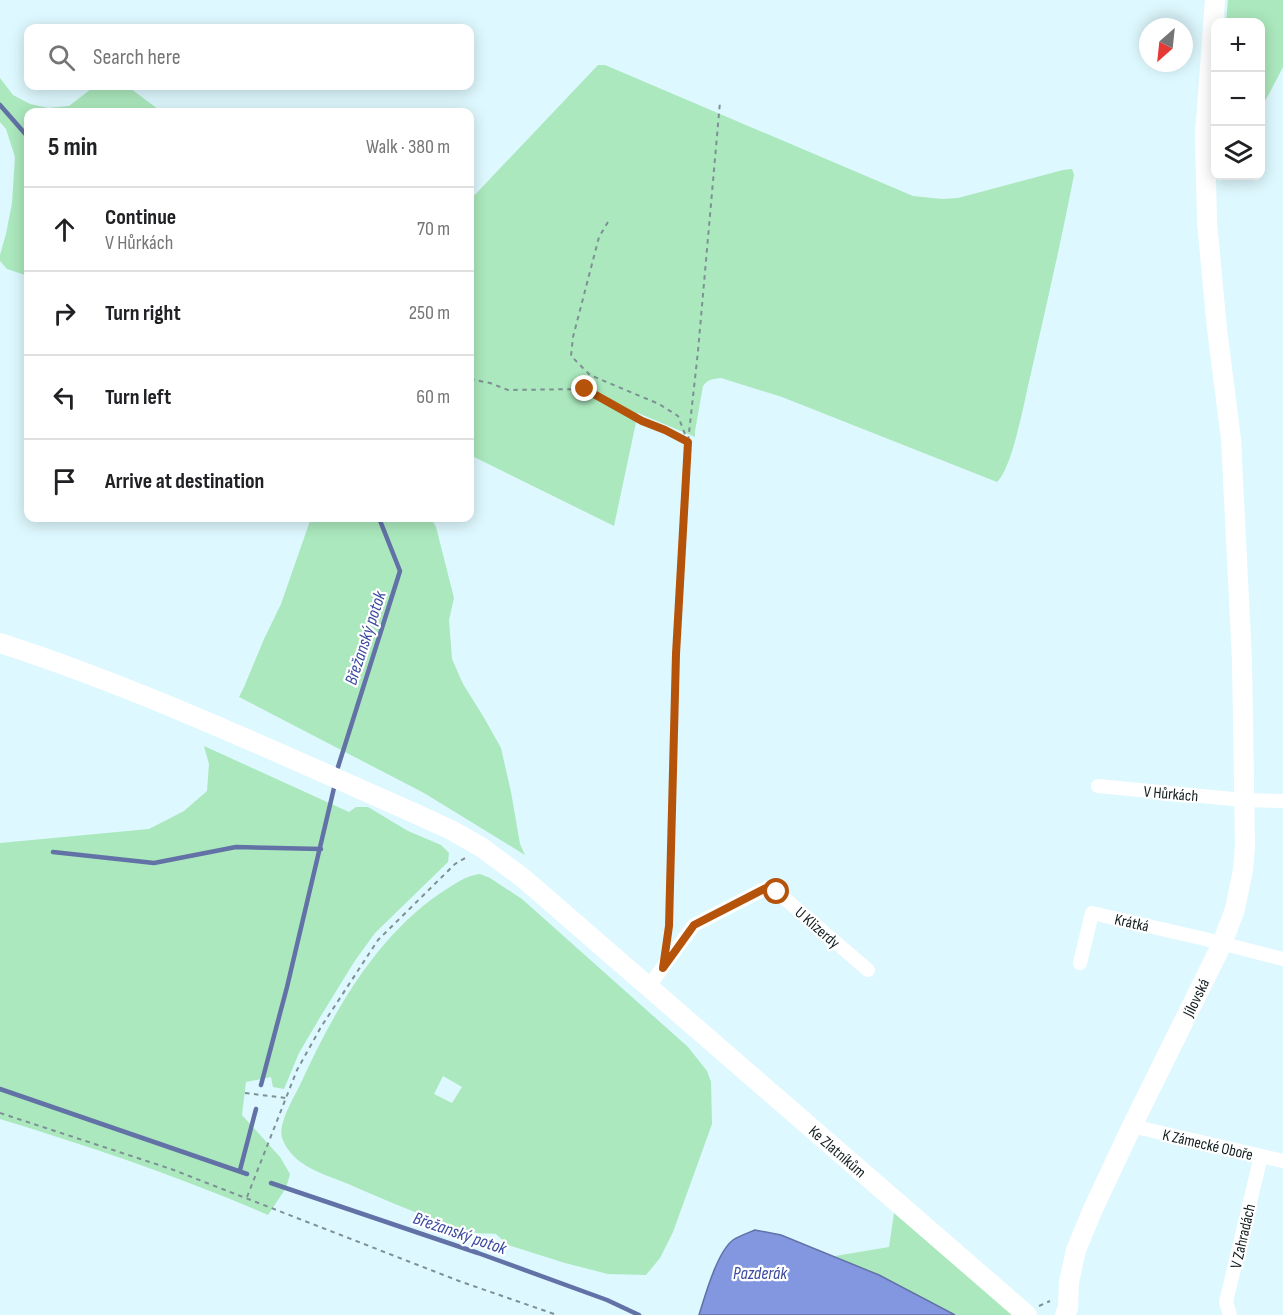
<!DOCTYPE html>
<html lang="en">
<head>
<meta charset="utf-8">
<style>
  body { margin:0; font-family:"Sofia Sans Condensed",sans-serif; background:#f2f2f2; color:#202124 }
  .controls { position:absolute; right:18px; top:18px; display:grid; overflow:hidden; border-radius:12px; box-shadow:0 3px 15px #0003 }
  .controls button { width:54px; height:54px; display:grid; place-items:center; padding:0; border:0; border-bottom:2px solid #e0e0e0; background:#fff; color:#202124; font:30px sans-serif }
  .compass { position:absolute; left:1139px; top:18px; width:54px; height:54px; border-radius:50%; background:#fff; box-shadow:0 3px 15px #0003; rotate:207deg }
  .stop { position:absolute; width:18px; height:18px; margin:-14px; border:4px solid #b45309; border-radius:50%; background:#fff }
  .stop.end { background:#b45309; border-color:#fff; box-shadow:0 2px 6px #0008 }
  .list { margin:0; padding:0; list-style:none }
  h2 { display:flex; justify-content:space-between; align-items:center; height:78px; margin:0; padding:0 24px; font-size:26px }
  h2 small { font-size:20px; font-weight:400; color:#757577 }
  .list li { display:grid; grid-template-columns:39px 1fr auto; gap:18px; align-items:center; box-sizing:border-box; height:84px; padding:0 24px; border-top:2px solid #e0e0e0 }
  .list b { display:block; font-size:22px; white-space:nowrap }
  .list p { margin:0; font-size:20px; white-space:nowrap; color:#757577 }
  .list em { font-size:20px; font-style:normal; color:#757577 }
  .icon { flex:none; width:33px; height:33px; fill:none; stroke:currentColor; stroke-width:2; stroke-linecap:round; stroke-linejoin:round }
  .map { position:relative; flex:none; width:1283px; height:1315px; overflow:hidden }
  .search { position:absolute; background:#fff; box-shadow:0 3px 15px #0003; left:24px; top:24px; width:450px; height:66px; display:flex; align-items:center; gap:15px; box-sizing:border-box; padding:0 21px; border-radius:12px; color:#757577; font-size:22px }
  .panel { position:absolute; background:#fff; box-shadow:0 3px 15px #0003; left:24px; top:108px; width:450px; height:414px; border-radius:12px }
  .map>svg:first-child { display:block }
  .green { fill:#abe8bd; fill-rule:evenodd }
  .water { fill:#8396e0; stroke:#6272a6; stroke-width:1.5 }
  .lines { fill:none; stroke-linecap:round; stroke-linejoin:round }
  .stream { stroke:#6272a6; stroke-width:4.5 }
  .path { stroke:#7d9094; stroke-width:2; stroke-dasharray:4.5 4.5; stroke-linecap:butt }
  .street { stroke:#fff; stroke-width:14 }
  .secondary { stroke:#fff; stroke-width:20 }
  .route { stroke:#b45309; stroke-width:8 }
  .labels { text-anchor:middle; stroke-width:4.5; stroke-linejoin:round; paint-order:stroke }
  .street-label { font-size:16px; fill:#141e20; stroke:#fff }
  .water-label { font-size:18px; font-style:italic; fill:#3a4aa0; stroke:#fff }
</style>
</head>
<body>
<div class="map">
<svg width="1283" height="1315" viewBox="0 0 1283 1315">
  <rect width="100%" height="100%" fill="#ddf8fe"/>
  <g class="green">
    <polygon points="1228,0 1283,0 1283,67 1269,94 1261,107 1260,22 1226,22"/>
    <path d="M 598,65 L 605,65 L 913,196 L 942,199 L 958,198 L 1063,170 L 1072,169 L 1074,175 C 1061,242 1046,307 1031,373 C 1025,397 1013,467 997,482 L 782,397 L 721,378 C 713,379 708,379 703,386 L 695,431 L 695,437 L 638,413 L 614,526 L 470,455 L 470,200 Z"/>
    <polygon points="0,78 13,95 30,104 48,108 69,106 95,86 127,86 162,112 28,112 28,276 7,269 0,261 0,255 6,234 12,203 15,157 6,129 0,122"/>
    <polygon points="311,518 431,518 436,527 454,598 449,620 452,659 463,684 483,716 501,748 511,792 520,844 525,855 424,793 239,697 244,687 264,639 281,604"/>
    <path d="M 204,746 L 349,812 L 356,807 L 368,807 L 408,831 L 441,845 L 449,853 L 448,862 L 375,933 L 354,962 L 319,1019 L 299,1053 L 284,1089 L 273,1087 L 271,1077 L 246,1082 L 242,1115 L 280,1157 L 290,1174 L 286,1188 L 268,1215 C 181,1177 91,1147 0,1119 L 0,843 L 149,829 L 184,811 L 207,791 L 209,764 Z"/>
    <path d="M 480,874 L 490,878 L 522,899 L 688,1047 L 707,1071 L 711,1082 L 712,1124 L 673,1232 L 660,1258 L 646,1275 L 608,1274 L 565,1263 L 508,1245 L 496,1234 C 490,1233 484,1234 478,1233 C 462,1232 445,1224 430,1218 C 405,1208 380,1198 355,1187 C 340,1180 317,1173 305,1165 C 294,1158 286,1149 282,1138 C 278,1124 293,1099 299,1087 C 332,1015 373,940 439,894 C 452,886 464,876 480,874 ZM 443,1076 L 462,1087 L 452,1103 L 434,1094 Z"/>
    <polygon points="894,1213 1014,1315 956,1315 835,1256 889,1247"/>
  </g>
  <path class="water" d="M 755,1230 L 781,1235 L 879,1275 L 955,1315 L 699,1315 C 705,1296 717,1252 733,1240 C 739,1236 748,1233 755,1230 Z"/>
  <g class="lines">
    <g class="stream">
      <polyline points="0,105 28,137"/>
      <polyline points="338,767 400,571 379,518"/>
      <polyline points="53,852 154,863 236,847 321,849"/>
      <polyline points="261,1085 287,987 334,788"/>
      <polyline points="0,1089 247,1174"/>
      <polyline points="240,1170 256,1109"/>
      <polyline points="271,1183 478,1253 607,1300 639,1315"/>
    </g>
    <g class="path">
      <polyline points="608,222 599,237 573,337 571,356 590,375 659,404 678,416 688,442 676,654 670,898 667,938"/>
      <polyline points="470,379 490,383 508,390 585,389 642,421 665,430 688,442 698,351 720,102"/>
      <polyline points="245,1093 286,1098"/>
      <polyline points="0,1113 171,1169 459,1281 557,1315"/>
      <polyline points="247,1197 297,1070 321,1027 378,940 455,864 467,857"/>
      <polyline points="1039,1306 1050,1301"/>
    </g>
    <g class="street">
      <polyline points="1098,786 1243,800 1283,801"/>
      <polyline points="1080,963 1092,913 1205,939 1283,959"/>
      <polyline points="649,986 694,925 766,888 777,892 868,970"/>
      <polyline points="1132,1126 1283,1161"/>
      <polyline points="1230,1315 1226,1302 1261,1156"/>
    </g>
    <g class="secondary">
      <path id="s1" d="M 0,643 C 142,689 278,753 414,813 L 451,830 L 481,847 L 523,878 L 1027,1315"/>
      <path id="s2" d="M 1065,1315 L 1068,1308 L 1069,1282 L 1076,1250 L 1093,1209 L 1132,1126 L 1222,944 L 1235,909 L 1243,870 L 1245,846 L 1242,660 L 1231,439 L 1217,329 L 1207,222 L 1205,134 L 1215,0"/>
    </g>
  </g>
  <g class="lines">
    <polyline class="route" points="585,389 642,421 665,430 688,442 676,654 669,926 663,968 694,925 766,888 777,892"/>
  </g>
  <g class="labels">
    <g class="street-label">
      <text transform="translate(1171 793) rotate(5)" y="6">V Hůrkách</text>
      <text transform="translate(1132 922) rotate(13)" y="6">Krátká</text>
      <text transform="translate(818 927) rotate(41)" y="6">U Klizerdy</text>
      <text dy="6" stroke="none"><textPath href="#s2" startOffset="346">Jílovská</textPath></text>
      <text transform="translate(1208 1144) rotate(13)" y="6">K Zámecké Oboře</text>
      <text dy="6" stroke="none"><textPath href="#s1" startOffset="992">Ke Zlatníkům</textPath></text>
      <text transform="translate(1242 1236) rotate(-77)" y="6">V Zahradách</text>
    </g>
    <g class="water-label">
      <text transform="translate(365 638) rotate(-72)" y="6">Břežanský potok</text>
      <text transform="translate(460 1233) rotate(19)" y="6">Břežanský potok</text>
      <text x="760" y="1279">Pazderák</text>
    </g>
  </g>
</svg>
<div class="controls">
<button>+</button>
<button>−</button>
<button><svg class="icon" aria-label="layers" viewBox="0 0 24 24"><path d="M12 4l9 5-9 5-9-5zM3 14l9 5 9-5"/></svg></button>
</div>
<svg class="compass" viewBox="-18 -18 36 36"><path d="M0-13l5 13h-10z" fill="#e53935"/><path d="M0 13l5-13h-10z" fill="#757577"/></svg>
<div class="stop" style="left:777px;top:892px"></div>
<div class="stop end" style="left:585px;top:389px"></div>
<div class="search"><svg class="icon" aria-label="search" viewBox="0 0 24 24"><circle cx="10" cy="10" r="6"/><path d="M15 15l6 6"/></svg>Search here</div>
<section class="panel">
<h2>5 min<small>Walk · 380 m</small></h2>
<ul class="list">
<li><svg class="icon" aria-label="ahead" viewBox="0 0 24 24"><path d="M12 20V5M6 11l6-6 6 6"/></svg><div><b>Continue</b><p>V Hůrkách</p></div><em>70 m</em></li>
<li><svg class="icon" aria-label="right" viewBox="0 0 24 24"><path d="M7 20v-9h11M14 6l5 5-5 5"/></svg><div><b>Turn right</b></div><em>250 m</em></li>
<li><svg class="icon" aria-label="left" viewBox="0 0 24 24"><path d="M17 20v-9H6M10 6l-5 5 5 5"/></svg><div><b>Turn left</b></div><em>60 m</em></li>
<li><svg class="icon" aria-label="arrive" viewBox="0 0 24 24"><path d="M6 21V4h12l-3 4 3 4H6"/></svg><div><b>Arrive at destination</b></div></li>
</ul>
</section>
</div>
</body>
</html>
